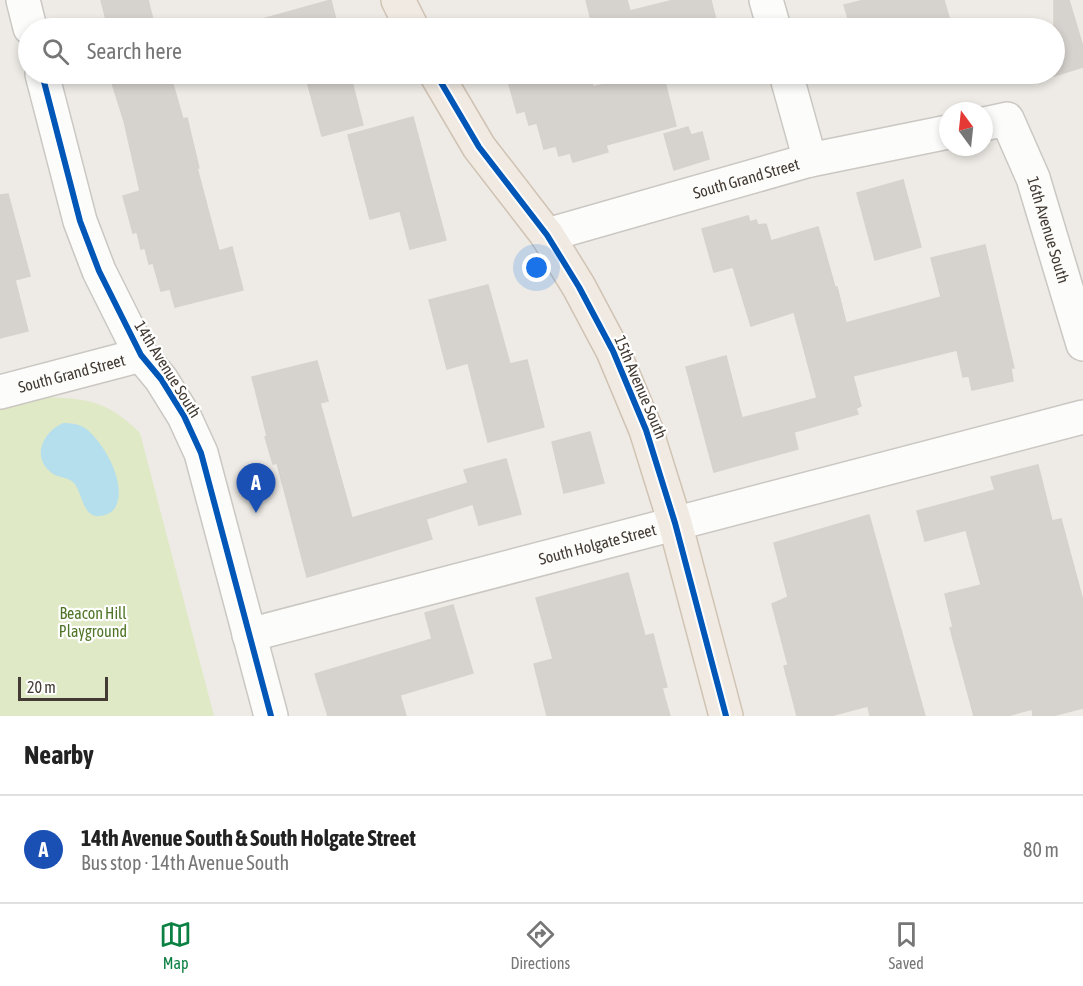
<!DOCTYPE html>
<html lang="en">
<head>
<meta charset="utf-8">
<style>
  body { margin:0; font-family:"Asap Condensed",sans-serif; background:#f6f6f6; color:#222 }
  .compass { position:absolute; left:939px; top:102px; width:54px; height:54px; border-radius:50%; background:#fff; box-shadow:0 3px 9px #0003; rotate:345deg }
  .scale { position:absolute; left:18px; bottom:15px; width:90px; box-sizing:border-box; padding-left:6px; border:3px solid #433b33; border-top:0; font-size:16px; line-height:21px; white-space:nowrap; color:#433b33; -webkit-text-stroke:4px #fff; paint-order:stroke }
  .you { position:absolute; left:537px; top:268px; width:21px; height:21px; margin:-15px; border:4px solid #fff; border-radius:50%; background:#1a73e8; box-shadow:0 0 0 9px #1a73e833 }
  .badge { display:grid; place-items:center; width:39px; height:39px; border-radius:50%; background:#0b8043; color:#fff; font-size:20px; font-weight:700 }
  .pin { position:absolute; translate:-50% -50px; filter:drop-shadow(0 2px 3px #0008) }
  .pin::after { content:''; position:absolute; top:32px; width:21px; height:18px; background:inherit; clip-path:polygon(0 0,100% 0,50% 100%) }
  .list { margin:0; padding:0; list-style:none }
  h2 { display:flex; justify-content:space-between; align-items:center; height:78px; margin:0; padding:0 24px; font-size:26px }
  h2 small { font-size:20px; font-weight:400; color:#767676 }
  .list li { display:grid; grid-template-columns:39px 1fr auto; gap:18px; align-items:center; box-sizing:border-box; height:108px; padding:0 24px; border-top:2px solid #e0e0e0 }
  .list b { display:block; font-size:22px; white-space:nowrap }
  .list p { margin:0; font-size:20px; white-space:nowrap; color:#767676 }
  .list em { font-size:20px; font-style:normal; color:#767676 }
  .icon { flex:none; width:33px; height:33px; fill:none; stroke:currentColor; stroke-width:2; stroke-linecap:round; stroke-linejoin:round }
  .map { position:relative; flex:none; width:1083px; height:716px; overflow:hidden }
  .search { position:absolute; background:#fff; box-shadow:0 3px 9px #0003; left:18px; right:18px; top:18px; height:66px; display:flex; align-items:center; gap:15px; box-sizing:border-box; padding:0 21px; border-radius:33px; color:#767676; font-size:22px }
  .sheet { height:186px; background:#fff }
  nav { display:flex; justify-content:space-around; align-items:center; box-sizing:border-box; height:84px; border-top:2px solid #e0e0e0; background:#fff; font-size:16px; color:#767676 }
  nav a { display:grid; justify-items:center; gap:3px }
  nav .on { color:#0b8043 }
  .map>svg:first-child { display:block }
  .green { fill:#e0e9c6 }
  .water { fill:#b6dfed }
  .building { fill:#d6d2cd; stroke:#d6d2cc; stroke-width:1.5 }
  .lines { fill:none; stroke-linecap:round; stroke-linejoin:round }
  .minor-casing { stroke:#cbc7c2; stroke-width:36 }
  .major-casing { stroke:#d0c3b3; stroke-width:36 }
  .minor { stroke:#fcfcfb; stroke-width:33 }
  .major { stroke:#f0eae2; stroke-width:33 }
  .cycleway-casing { stroke:#fff; stroke-width:10 }
  .cycleway { stroke:#0057b8; stroke-width:6 }
  .labels { text-anchor:middle; stroke-width:4.5; stroke-linejoin:round; paint-order:stroke }
  .street-label { font-size:16px; fill:#433b33; stroke:#fff }
  .park-label { font-size:16px; fill:#4f7427; stroke:#fff }
</style>
</head>
<body>
<div class="map">
<svg width="1083" height="716" viewBox="0 0 1083 716">
  <rect width="100%" height="100%" fill="#eeebe6"/>
  <path class="green" d="M 50,397 C 92,399 109,403 140,433 L 214,716 L 0,716 L 0,410 Z"/>
  <path class="water" d="M 63,423 C 71,423 79,424 85,428 C 104,442 127,483 116,506 C 114,511 110,513 105,515 C 82,522 84,495 74,483 C 68,477 60,478 53,474 C 30,458 43,432 63,423 Z"/>
  <g class="building">
    <polygon points="101,0 148,0 155,28 108,28"/>
    <polygon points="331,0 338,28 256,28 255,21"/>
    <polygon points="586,0 627,0 630,11 674,0 711,0 718,28 593,28"/>
    <polygon points="864,0 944,0 952,28 851,28 844,5"/>
    <polygon points="1054,0 1069,0 1083,47 1083,67 1054,76"/>
    <polygon points="119,74 170,74 183,119 187,118 199,168 197,168 219,251 232,247 243,290 175,307 170,289 161,291 153,263 149,264 145,248 141,249 137,232 133,233 123,196 140,191 124,121 112,83 121,81"/>
    <polygon points="305,74 350,74 363,125 322,136"/>
    <polygon points="506,74 591,74 593,87 645,74 663,74 676,126 606,145 608,152 573,162 570,153 559,156 556,146 544,149 537,123 529,125 525,111 517,113"/>
    <polygon points="413,117 446,240 410,249 400,211 370,219 348,135"/>
    <polygon points="688,127 691,135 702,132 709,159 674,170 664,134"/>
    <polygon points="903,180 921,247 875,260 857,193"/>
    <polygon points="8,194 30,276 15,280 28,331 0,338 0,195"/>
    <polygon points="748,216 750,222 756,220 758,225 766,224 771,241 818,227 835,287 837,287 846,323 941,297 931,258 985,245 1014,368 1011,368 1013,381 972,390 969,376 963,377 957,350 853,376 861,406 856,408 858,414 794,432 798,449 714,472 686,367 726,356 742,418 817,398 794,312 751,326 733,267 714,272 702,229"/>
    <polygon points="488,285 510,364 527,360 544,427 488,442 468,363 447,369 429,300"/>
    <polygon points="317,361 328,401 320,403 352,518 468,483 464,470 506,459 521,514 479,525 473,504 426,519 432,539 307,577 277,463 273,464 265,437 267,436 252,377"/>
    <polygon points="590,432 604,483 564,493 552,442"/>
    <polygon points="1038,465 1052,521 1061,519 1083,601 1083,708 1052,716 1033,716 1032,709 1007,716 974,716 950,628 953,627 945,594 981,585 966,530 925,541 917,511 995,490 991,477"/>
    <polygon points="869,515 925,716 870,716 868,706 830,716 797,716 784,666 788,665 772,604 788,597 774,543"/>
    <polygon points="628,573 645,636 653,634 667,687 662,688 670,716 547,716 534,664 553,659 536,598"/>
    <polygon points="453,605 473,673 400,695 406,716 328,716 315,674 432,639 425,613"/>
  </g>
  <g class="lines">
    <g class="minor-casing">
      <g id="minor">
        <polyline points="23,0 30,28"/>
        <polyline points="766,0 774,28"/>
        <polyline points="42,74 80,221 99,271 141,355 161,379 184,416 201,453 271,716"/>
        <polyline points="786,74 810,160"/>
        <path id="s1" d="M 984,124 L 1007,119 L 1033,178 L 1083,344"/>
        <path id="s2" d="M 547,235 L 810,160 L 948,132"/>
        <path id="s3" d="M 0,392 L 141,355"/>
        <path id="s4" d="M 249,635 L 1083,417"/>
      </g>
    </g>
    <g class="major-casing">
      <g id="major">
        <polyline points="398,0 412,28"/>
        <polyline points="436,74 479,147 547,235 579,287 613,351 646,430 675,523 726,716"/>
      </g>
    </g>
    <use href="#minor" class="minor"/>
    <use href="#major" class="major"/>
    <g class="cycleway-casing">
      <g id="cycleway">
        <polyline points="42,74 80,221 99,271 141,355 161,379 184,416 201,453 271,716"/>
        <polyline points="436,74 479,147 547,235 579,287 613,351 646,430 675,523 726,716"/>
      </g>
    </g>
    <use href="#cycleway" class="cycleway"/>
  </g>
  <g class="labels">
    <g class="street-label">
      <text dy="6" stroke="none"><textPath href="#s2" startOffset="207">South Grand Street</textPath></text>
      <text dy="6" stroke="none"><textPath href="#s1" startOffset="142">16th Avenue South</textPath></text>
      <text transform="translate(168 369) rotate(58)" y="6">14th Avenue South</text>
      <text dy="6" stroke="none"><textPath href="#s3" startOffset="74">South Grand Street</textPath></text>
      <text transform="translate(641 387) rotate(67)" y="6">15th Avenue South</text>
      <text dy="6" stroke="none"><textPath href="#s4" startOffset="360">South Holgate Street</textPath></text>
    </g>
    <g class="park-label">
      <text x="93" y="619">Beacon Hill<tspan x="93" dy="18">Playground</tspan></text>
    </g>
  </g>
</svg>
<svg class="compass" viewBox="-18 -18 36 36"><path d="M0-13l5 13h-10z" fill="#e53935"/><path d="M0 13l5-13h-10z" fill="#767676"/></svg>
<div class="scale">20 m</div>
<div class="you"></div>
<div class="pin badge" style="left:256px;top:513px;background:#1a4fb4">A</div>
<div class="search"><svg class="icon" aria-label="search" viewBox="0 0 24 24"><circle cx="10" cy="10" r="6"/><path d="M15 15l6 6"/></svg>Search here</div>
</div>
<section class="sheet">
<h2>Nearby<small></small></h2>
<ul class="list">
<li><span class="badge" style="background:#1a4fb4">A</span><div><b>14th Avenue South &amp; South Holgate Street</b><p>Bus stop · 14th Avenue South</p></div><em>80 m</em></li>
</ul>
</section>
<nav>
<a class="on"><svg class="icon" aria-label="map" viewBox="0 0 24 24"><path d="M3 6l6-2 6 2 6-2v14l-6 2-6-2-6 2zM9 4v14M15 6v14"/></svg>Map</a>
<a><svg class="icon" aria-label="directions" viewBox="0 0 24 24"><path d="M12 3l9 9-9 9-9-9zM9 14v-3h6M13 9l2 2-2 2"/></svg>Directions</a>
<a><svg class="icon" aria-label="saved" viewBox="0 0 24 24"><path d="M7 4h10v16l-5-4-5 4z"/></svg>Saved</a>
</nav>
</body>
</html>
